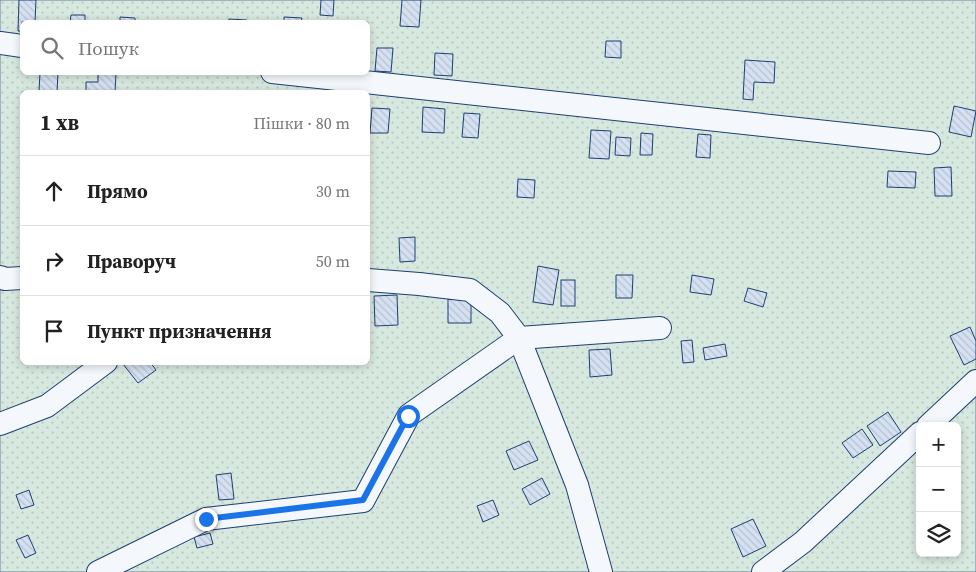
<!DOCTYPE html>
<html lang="uk">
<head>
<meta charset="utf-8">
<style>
  body { margin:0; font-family:"Source Serif 4",serif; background:#f6f6f6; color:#222 }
  .controls { position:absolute; right:15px; bottom:15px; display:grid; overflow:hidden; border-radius:8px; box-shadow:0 2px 8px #0003 }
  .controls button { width:45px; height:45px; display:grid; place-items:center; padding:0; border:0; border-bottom:1px solid #e0e0e0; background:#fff; color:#222; font:25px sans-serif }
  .stop { position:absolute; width:15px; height:15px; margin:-11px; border:4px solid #1a73e8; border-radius:50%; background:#fff }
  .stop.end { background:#1a73e8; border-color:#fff; box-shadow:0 1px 5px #0008 }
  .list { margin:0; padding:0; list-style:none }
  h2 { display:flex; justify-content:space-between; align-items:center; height:65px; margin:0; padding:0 20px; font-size:21px }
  h2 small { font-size:16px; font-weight:400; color:#767676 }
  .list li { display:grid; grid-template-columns:32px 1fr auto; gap:15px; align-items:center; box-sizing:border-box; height:70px; padding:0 20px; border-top:1px solid #e0e0e0 }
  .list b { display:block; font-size:19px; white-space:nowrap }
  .list em { font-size:16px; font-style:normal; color:#767676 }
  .icon { flex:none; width:28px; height:28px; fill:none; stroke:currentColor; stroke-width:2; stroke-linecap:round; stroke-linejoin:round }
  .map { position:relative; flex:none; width:976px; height:572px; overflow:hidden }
  .search { position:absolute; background:#fff; box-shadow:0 2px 8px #0003; left:20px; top:20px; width:350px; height:55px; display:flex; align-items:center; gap:12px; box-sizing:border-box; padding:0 18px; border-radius:8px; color:#767676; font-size:19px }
  .panel { position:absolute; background:#fff; box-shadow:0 2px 8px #0003; left:20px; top:90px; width:350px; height:275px; border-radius:8px }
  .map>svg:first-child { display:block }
  .park { fill:url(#park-dots); stroke:#687fa3; fill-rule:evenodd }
  .building { fill:url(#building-back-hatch); stroke:#1d3f73 }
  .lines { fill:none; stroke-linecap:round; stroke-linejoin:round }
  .minor-casing { stroke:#1d3f73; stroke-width:24 }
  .minor { stroke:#f4f7fb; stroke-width:22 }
  .route { stroke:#1a73e8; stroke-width:6 }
</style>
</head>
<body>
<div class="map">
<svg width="976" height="572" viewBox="0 0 976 572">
  <defs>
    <pattern id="park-dots" width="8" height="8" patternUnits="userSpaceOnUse" patternTransform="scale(1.25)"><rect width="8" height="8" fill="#d7e8df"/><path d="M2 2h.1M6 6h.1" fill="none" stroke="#b8c8c3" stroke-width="1.8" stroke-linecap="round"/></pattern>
    <pattern id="building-back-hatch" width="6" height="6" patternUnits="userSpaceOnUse" patternTransform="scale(1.25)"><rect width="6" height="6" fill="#d5e0f0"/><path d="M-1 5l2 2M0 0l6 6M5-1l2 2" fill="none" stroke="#b6c1d1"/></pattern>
  </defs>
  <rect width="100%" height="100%" fill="#f4f7fb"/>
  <path class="park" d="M 0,0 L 976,0 L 976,572 L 0,572 ZM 22,22 L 368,22 L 368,72 L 22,72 ZM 22,92 L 368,92 L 368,362 L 22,362 ZM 920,426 L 957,426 L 957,553 L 920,553 Z"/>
  <g class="building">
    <polygon points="19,0 36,0 35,22 22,22 22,31 18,31"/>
    <polygon points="321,0 334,0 333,16 320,15"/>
    <polygon points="402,0 421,0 419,27 400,26"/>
    <polygon points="71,15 85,15 85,22 70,22"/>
    <polygon points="120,17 135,18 135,22 120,22"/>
    <polygon points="284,17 302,18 301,22 284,22"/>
    <polygon points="229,19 247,20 247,22 228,22"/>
    <polygon points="606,41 621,41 621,58 605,57"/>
    <polygon points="377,48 393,48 391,72 375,71"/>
    <polygon points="435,53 453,54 452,76 434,75"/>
    <polygon points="745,60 775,62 774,83 754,82 753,100 743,99"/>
    <polygon points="40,72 58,72 57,92 39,92"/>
    <polygon points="98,74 116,74 115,92 86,92 86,82 98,82"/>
    <polygon points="954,106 976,111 971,137 949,132"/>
    <polygon points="423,107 445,109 444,133 422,132"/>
    <polygon points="372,108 390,109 388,133 370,133"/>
    <polygon points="464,113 480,114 478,138 462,137"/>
    <polygon points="591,130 611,131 609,159 589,158"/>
    <polygon points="641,133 653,134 652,155 640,155"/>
    <polygon points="698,134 711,135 710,158 696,157"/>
    <polygon points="616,137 631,138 630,156 615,155"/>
    <polygon points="951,167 952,196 935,196 934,168"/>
    <polygon points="888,171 916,172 915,188 887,187"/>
    <polygon points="518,179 535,180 534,198 517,197"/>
    <polygon points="415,237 415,261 400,262 399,238"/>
    <polygon points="538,266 559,270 553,305 533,302"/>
    <polygon points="616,275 633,275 632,298 616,298"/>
    <polygon points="692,275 714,279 711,295 690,292"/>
    <rect x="561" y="280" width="14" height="26"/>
    <polygon points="748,288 767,293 763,307 744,301"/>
    <polygon points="397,295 398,325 375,326 374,296"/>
    <polygon points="448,299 471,300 471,323 448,323"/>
    <polygon points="970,327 976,341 976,359 964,365 950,336"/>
    <polygon points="692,340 694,362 683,363 681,341"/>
    <polygon points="725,344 727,356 705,360 703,348"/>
    <polygon points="610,349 612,375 590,377 589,350"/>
    <polygon points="124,362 150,362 156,370 138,383 123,364"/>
    <polygon points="888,412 901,432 880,446 867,426"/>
    <polygon points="862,429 873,445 853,458 842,443"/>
    <polygon points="529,441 538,460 514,470 506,451"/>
    <polygon points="231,473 234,499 219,500 216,475"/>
    <polygon points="542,478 550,494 530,505 522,489"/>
    <polygon points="29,490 34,505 21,509 16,495"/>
    <polygon points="493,500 499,515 483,522 477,506"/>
    <polygon points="753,519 766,546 743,557 731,529"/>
    <polygon points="210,533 213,544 197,548 194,537"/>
    <polygon points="28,535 36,553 25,558 16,540"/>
  </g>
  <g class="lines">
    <g class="minor-casing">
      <g id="minor">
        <polyline points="0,43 22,46"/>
        <polyline points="272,72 929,143"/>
        <polyline points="0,277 5,279 22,278"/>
        <polyline points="368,280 419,284 470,290 500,313 519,338 577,485 601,572"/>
        <polyline points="0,424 47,406 106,362"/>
        <polyline points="928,426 976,381"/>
        <polyline points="98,572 206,519 363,501 409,415 519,338 660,328"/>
        <polyline points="763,572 803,542 920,433"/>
      </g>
    </g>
    <use href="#minor" class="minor"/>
  </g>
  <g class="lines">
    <polyline class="route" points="206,519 363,500 408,416"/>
  </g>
</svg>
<div class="controls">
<button>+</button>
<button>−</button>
<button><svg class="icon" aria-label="layers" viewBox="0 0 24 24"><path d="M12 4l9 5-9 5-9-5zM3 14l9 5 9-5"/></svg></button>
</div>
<div class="stop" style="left:408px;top:416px"></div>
<div class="stop end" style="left:206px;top:519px"></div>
<div class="search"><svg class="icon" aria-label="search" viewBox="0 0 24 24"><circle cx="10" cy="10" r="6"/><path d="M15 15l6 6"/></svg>Пошук</div>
<section class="panel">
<h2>1 хв<small>Пішки · 80 m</small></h2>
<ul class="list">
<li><svg class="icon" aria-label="ahead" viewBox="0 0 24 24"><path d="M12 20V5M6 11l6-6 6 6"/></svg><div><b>Прямо</b></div><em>30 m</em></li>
<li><svg class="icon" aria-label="right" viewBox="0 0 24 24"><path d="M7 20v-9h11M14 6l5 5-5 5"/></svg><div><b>Праворуч</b></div><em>50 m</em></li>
<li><svg class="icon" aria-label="arrive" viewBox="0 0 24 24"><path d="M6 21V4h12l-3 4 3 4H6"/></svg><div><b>Пункт призначення</b></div></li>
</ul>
</section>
</div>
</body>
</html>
